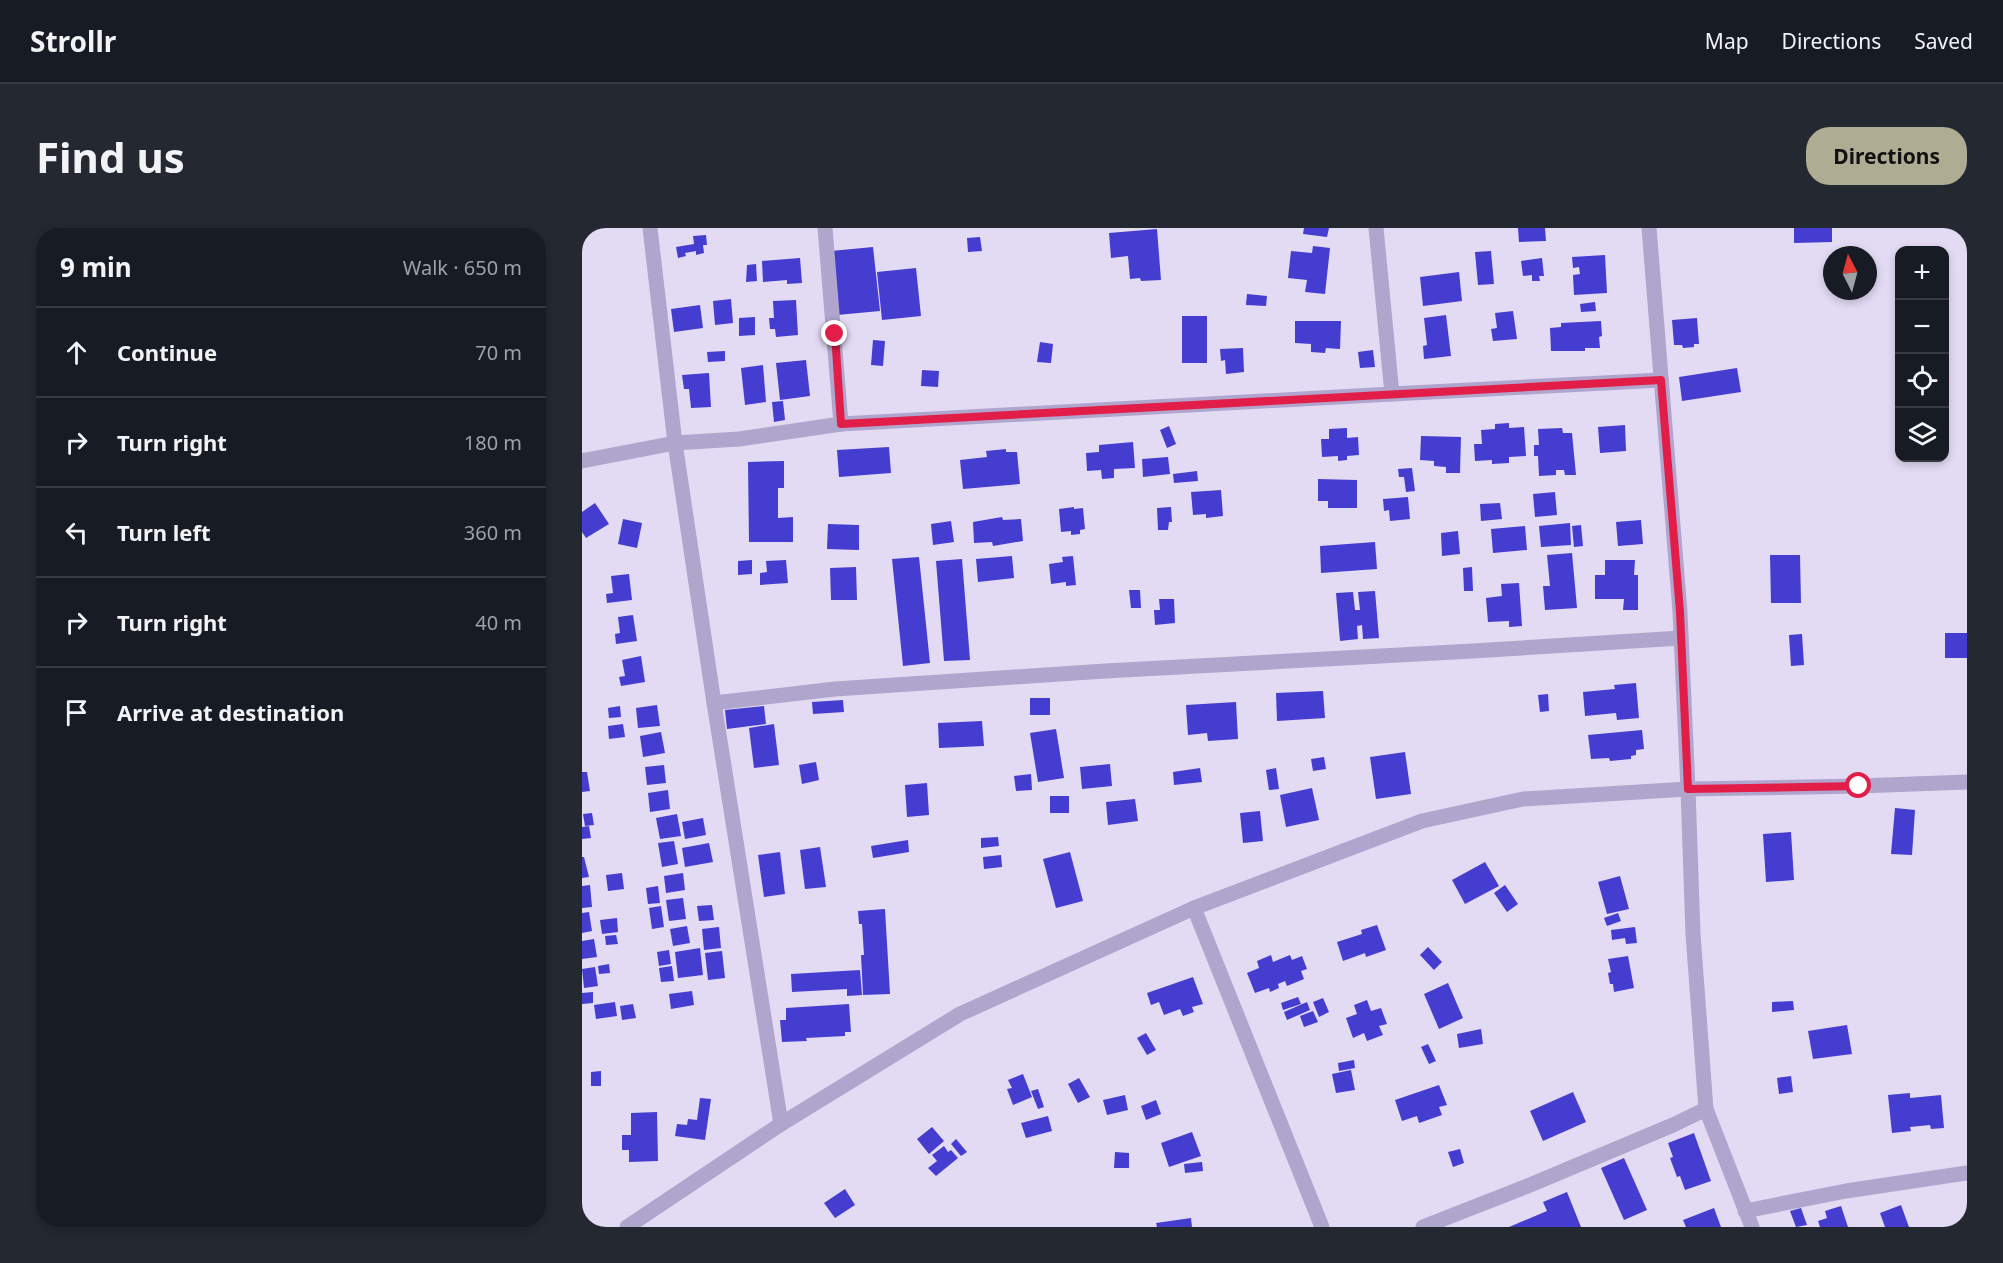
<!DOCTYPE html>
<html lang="en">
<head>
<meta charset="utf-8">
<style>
  body { margin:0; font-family:"Noto Sans",sans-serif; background:#242831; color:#f1f3f6 }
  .controls { position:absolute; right:18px; top:18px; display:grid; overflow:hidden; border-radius:12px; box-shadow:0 3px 9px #0003 }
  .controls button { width:54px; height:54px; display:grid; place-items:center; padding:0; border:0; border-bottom:2px solid #363941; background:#171b24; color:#f1f3f6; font:30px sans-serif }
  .compass { position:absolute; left:1241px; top:18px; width:54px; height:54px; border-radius:50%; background:#171b24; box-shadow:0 3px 9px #0003; rotate:354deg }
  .stop { position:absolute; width:18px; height:18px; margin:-14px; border:4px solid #e11d48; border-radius:50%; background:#fff }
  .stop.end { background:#e11d48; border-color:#fff; box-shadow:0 2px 6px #0008 }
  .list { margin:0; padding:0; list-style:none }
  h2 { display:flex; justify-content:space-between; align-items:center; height:78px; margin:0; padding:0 24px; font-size:26px }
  h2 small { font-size:20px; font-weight:400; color:#9ea1a6 }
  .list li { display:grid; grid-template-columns:39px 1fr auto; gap:18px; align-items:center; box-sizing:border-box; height:90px; padding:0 24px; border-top:2px solid #363941 }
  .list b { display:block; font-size:22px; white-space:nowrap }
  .list em { font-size:20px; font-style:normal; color:#9ea1a6 }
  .icon { flex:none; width:33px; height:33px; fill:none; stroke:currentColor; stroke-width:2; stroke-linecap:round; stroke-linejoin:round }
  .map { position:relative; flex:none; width:1385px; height:999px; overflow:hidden; border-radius:24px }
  header { display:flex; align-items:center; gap:36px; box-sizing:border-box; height:84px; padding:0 30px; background:#171b24; border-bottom:2px solid #363941 }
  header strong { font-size:28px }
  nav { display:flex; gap:33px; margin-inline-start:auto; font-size:21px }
  .intro { display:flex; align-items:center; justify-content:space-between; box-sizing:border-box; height:144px; padding:0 36px }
  h1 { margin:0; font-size:42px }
  .button { padding:15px 27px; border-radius:24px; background:#aeac93; color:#111; font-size:21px; font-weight:700 }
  main { display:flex; gap:36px; padding:0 36px }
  aside { flex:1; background:#171b24; border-radius:24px; box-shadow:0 3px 9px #0003 }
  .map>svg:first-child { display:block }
  .building { fill:#453dcf }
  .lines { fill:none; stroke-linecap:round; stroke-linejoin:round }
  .minor { stroke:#b0a5cd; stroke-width:15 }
  .route { stroke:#e11d48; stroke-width:8 }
</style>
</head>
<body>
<header>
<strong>Strollr</strong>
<nav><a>Map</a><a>Directions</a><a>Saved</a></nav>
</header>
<div class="intro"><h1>Find us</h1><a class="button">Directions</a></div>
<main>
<aside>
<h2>9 min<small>Walk · 650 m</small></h2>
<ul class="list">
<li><svg class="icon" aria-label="ahead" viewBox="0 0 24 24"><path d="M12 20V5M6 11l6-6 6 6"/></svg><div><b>Continue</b></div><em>70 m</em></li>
<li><svg class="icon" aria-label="right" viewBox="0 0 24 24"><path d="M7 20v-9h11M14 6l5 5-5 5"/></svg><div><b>Turn right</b></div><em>180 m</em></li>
<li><svg class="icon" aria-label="left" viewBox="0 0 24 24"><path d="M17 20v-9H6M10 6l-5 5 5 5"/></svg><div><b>Turn left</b></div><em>360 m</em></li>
<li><svg class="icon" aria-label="right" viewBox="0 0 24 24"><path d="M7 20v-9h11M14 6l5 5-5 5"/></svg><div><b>Turn right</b></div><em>40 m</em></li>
<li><svg class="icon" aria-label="arrive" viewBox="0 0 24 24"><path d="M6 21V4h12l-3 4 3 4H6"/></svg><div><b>Arrive at destination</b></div></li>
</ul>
</aside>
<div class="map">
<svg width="1385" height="999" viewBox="0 0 1385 999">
  <rect width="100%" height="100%" fill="#e3daf4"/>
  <g class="building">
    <polygon points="722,0 747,0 745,9 721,6"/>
    <polygon points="936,0 963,0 964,13 937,14"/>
    <polygon points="1212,0 1250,0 1250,14 1212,15"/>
    <polygon points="575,1 579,52 559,53 558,50 548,51 546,28 529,30 527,5"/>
    <polygon points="124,7 125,17 121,17 122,25 114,27 114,23 103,25 104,28 96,30 94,19 112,16 111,8"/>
    <polygon points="398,9 400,23 386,24 385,10"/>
    <polygon points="731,18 748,20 743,66 723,64 725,52 706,50 709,23 730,25"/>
    <polygon points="291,19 298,83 255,87 249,23"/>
    <polygon points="909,23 912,56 896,57 893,24"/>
    <polygon points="1023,27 1025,65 992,67 991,47 998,46 997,39 991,40 990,29"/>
    <polygon points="218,30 220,55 205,56 205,52 181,54 180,33"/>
    <polygon points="960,30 962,48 957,48 958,53 950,53 950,47 941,48 939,33"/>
    <polygon points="174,36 175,53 164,54 165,37"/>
    <polygon points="334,40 339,88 300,92 295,44"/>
    <polygon points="877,44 880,73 841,78 838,49"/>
    <polygon points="665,66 685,68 684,78 664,77"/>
    <polygon points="149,71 151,95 133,97 131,73"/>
    <polygon points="214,72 216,107 194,109 193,101 188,101 187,90 192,90 191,73"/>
    <polygon points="1013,74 1014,83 999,84 998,76"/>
    <polygon points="118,77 121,100 92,104 89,81"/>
    <polygon points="931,83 935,111 911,113 909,101 915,100 913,85"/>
    <polygon points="864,87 869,128 842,131 841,118 845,117 842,90"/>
    <rect x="600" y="88" width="25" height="47"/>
    <polygon points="173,89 173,107 157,108 157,90"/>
    <polygon points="1115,90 1117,116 1112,116 1112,119 1101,120 1100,117 1092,117 1090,92"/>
    <polygon points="713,93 759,93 758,121 744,120 743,125 729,124 729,116 713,115"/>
    <polygon points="1019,93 1020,108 1017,109 1018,120 1003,120 1003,123 969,123 968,100 979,99 979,95"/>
    <polygon points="291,112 303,113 301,138 289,137"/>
    <polygon points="458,114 471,116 469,135 455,134"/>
    <polygon points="661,120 662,144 644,146 643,132 639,133 638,121"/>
    <polygon points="791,122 793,139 778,140 776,124"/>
    <polygon points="143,123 143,133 126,134 125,124"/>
    <polygon points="224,132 228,168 198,172 194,135"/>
    <polygon points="181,137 184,174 163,177 159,140"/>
    <polygon points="1155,140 1159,164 1100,173 1097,149"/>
    <polygon points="340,142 357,143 356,159 339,158"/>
    <polygon points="127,145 129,179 109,180 107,161 102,161 100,147"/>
    <polygon points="201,173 203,192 192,194 190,174"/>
    <polygon points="927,195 927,200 942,199 944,228 927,229 927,235 910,236 910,232 893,233 892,216 900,216 899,202 913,201 913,196"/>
    <polygon points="1043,197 1044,223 1018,225 1016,199"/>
    <polygon points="587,198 594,216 585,220 578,202"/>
    <polygon points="765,200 765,210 776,209 777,227 765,228 765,232 756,233 756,228 740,229 739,211 747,211 747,201"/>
    <polygon points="980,200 981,205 990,205 994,247 983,247 982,242 974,242 974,247 957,248 956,228 952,228 952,217 957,217 956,201"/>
    <polygon points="839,208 879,209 878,245 864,245 864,239 852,238 852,233 838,232"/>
    <polygon points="551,214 553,240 532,241 532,250 520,251 519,242 505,243 504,225 517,224 517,217"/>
    <polygon points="307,219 309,245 257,249 255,222"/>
    <polygon points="424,221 424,224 435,224 438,256 381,261 378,232 405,229 404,223"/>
    <polygon points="586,229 588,246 561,249 560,231"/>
    <polygon points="202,233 202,260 196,260 196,290 211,289 211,314 167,314 166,234"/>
    <polygon points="830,240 833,263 824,264 822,249 817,249 816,241"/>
    <polygon points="615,243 616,253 592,255 591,246"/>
    <polygon points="736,251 775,252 775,280 746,280 746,273 736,273"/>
    <polygon points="639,262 641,288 624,290 624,286 611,287 609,264"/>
    <polygon points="973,264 975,287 953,289 951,266"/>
    <polygon points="826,269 828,291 808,293 807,282 802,283 801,271"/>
    <polygon points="13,275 27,296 4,310 0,304 0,284"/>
    <polygon points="918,275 920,291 899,293 898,276"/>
    <polygon points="492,279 492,281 501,280 503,301 498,302 498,306 489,307 489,303 479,304 477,281"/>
    <polygon points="589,279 590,294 587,294 586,302 576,302 575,280"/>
    <polygon points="420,289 421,292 439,291 441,313 411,318 410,314 392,315 391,294"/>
    <polygon points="41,291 60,295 55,320 36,316"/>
    <polygon points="1059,292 1061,316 1036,318 1034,294"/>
    <polygon points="369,293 372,314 351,317 349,296"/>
    <polygon points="988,295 989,317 959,319 957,298"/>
    <polygon points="246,296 277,297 277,322 245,321"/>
    <polygon points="999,297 1001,318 992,319 990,298"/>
    <polygon points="943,298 945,322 911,325 909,301"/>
    <polygon points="876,303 878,326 860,328 859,305"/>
    <polygon points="793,314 795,341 739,345 738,318"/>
    <polygon points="990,325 995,380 963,382 961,358 968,358 965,327"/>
    <polygon points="1188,327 1218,327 1219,375 1189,375"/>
    <polygon points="430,328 432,350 396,354 394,331"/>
    <polygon points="491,328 494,357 484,358 484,354 469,356 467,336 481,334 480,329"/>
    <polygon points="337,329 348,435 321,438 310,331"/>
    <polygon points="380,331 388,432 362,433 354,333"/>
    <polygon points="170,332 170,346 156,347 156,333"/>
    <polygon points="204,332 206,355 178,357 178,345 185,344 184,333"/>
    <polygon points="1023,332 1053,332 1052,347 1056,347 1056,382 1041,382 1042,371 1013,371 1013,347 1023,347"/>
    <polygon points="274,339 275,372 249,372 248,340"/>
    <polygon points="890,339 891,363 882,363 881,340"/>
    <polygon points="47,346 50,372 25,375 24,366 31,365 29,348"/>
    <polygon points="937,355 940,398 927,399 927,393 906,394 904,370 920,368 919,356"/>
    <polygon points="547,362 558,362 559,380 549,380"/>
    <polygon points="793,363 797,410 781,411 780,397 775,398 776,411 758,413 754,365 771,364 773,382 778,382 776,364"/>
    <polygon points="577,371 592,371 593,395 573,397 572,382 578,382"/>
    <polygon points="51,387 55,413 34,416 33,406 38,405 36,389"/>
    <rect x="1363" y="405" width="22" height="25"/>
    <polygon points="1220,406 1222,437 1209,438 1207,407"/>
    <polygon points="59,428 63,454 39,458 37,449 43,448 40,432"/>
    <polygon points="1054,455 1057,490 1035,492 1034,485 1003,488 1001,464 1033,461 1032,457"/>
    <polygon points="741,463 743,490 695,493 694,465"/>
    <polygon points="966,466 967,483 958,484 956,467"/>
    <rect x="448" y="470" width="20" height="17"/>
    <polygon points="261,472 262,484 231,486 230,474"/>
    <polygon points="654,474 656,511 626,513 625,505 606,507 604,477"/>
    <polygon points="75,477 78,498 56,500 54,480"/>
    <polygon points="38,478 39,489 27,490 26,480"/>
    <polygon points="182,478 184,496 145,501 143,482"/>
    <polygon points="400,493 402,518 357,520 356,495"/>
    <polygon points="41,496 43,509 27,511 26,498"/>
    <polygon points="192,496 197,537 172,540 167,500"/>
    <polygon points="474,501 482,550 456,554 448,505"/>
    <polygon points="1060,502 1062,521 1054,522 1054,527 1049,528 1049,531 1028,533 1027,530 1009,531 1006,507"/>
    <polygon points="79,504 83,525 61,529 58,508"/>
    <polygon points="823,524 829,566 794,571 788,529"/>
    <polygon points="742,529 744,541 731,543 729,531"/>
    <polygon points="234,534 237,552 220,556 217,537"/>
    <polygon points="528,536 530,558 500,561 498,539"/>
    <polygon points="82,537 84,555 65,557 63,539"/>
    <polygon points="618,540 620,554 592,557 591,544"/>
    <polygon points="694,540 697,561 687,562 684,542"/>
    <polygon points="0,544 5,544 8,563 0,564"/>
    <polygon points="449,546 450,562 434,563 432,548"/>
    <polygon points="345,555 347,587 325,589 323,557"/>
    <polygon points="730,560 737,592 704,599 698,567"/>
    <polygon points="86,562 88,581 68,584 66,565"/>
    <rect x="468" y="568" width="19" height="17"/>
    <polygon points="553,571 556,593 526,597 524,574"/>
    <polygon points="1313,580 1333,582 1330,627 1309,626"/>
    <polygon points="678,583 681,613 661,615 658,585"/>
    <polygon points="10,585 12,597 3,598 1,586"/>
    <polygon points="95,586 99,608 78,611 74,590"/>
    <polygon points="121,590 124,607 103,611 100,594"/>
    <polygon points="7,598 9,610 0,611 0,599"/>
    <polygon points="1209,604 1212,652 1184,654 1181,606"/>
    <polygon points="416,609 417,618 399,620 399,610"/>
    <polygon points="326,612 327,624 291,630 289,618"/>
    <polygon points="92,613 96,636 80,639 76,615"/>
    <polygon points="127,615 131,634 103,639 100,620"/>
    <polygon points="238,619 244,659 223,661 218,622"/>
    <polygon points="198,624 203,666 182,669 176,627"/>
    <polygon points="488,624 501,673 474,680 461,631"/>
    <polygon points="419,627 420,639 402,641 401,629"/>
    <polygon points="0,629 2,629 7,649 0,650"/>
    <polygon points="903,634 917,658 883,676 870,652"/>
    <polygon points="40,645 42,661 26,663 24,647"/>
    <polygon points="101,645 103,662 84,665 82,648"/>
    <polygon points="1038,648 1047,681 1025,686 1016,654"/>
    <polygon points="8,657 10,679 0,680 0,658"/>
    <polygon points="923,657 936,676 925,684 912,665"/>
    <polygon points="76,658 78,675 66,676 64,660"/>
    <polygon points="101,670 104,691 87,693 84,672"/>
    <polygon points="130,677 132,692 117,693 115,678"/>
    <polygon points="79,678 82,699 70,701 67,680"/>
    <polygon points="303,681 308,766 281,767 279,727 282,727 280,696 277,696 276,683"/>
    <polygon points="7,684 10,703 0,705 0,685"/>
    <polygon points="1036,685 1039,693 1025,698 1022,690"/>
    <polygon points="35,690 36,704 20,706 18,692"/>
    <polygon points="795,697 804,722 784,729 783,725 761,733 755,714 780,706 779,702"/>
    <polygon points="105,698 108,715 91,718 88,701"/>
    <polygon points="137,699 139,720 122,722 120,701"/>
    <polygon points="1053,699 1055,715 1044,716 1043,710 1030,712 1029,702"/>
    <polygon points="34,707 36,716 24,717 23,708"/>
    <polygon points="12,711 15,729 0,731 0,713"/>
    <polygon points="846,719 860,734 852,742 838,727"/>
    <polygon points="118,720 121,747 96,750 93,724"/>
    <polygon points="87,722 89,736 77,738 75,724"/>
    <polygon points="140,723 143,750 126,752 123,725"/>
    <polygon points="689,727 691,734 708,727 710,732 720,728 725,741 719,743 722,751 705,758 703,753 696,756 697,760 688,764 687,760 673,765 665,745 677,740 675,733"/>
    <polygon points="1046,728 1052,760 1032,764 1031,756 1028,756 1026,745 1029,744 1026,731"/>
    <polygon points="27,736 28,745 17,746 16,738"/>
    <polygon points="90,738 92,753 79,754 77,740"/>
    <polygon points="13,739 16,758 2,760 0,741"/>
    <polygon points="278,742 280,767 265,768 265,761 210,764 209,746"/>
    <polygon points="611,749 621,776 610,779 612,784 601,788 598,781 582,787 577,774 569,777 565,765"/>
    <polygon points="866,755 881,790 857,801 842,766"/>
    <polygon points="110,763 112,777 89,781 87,766"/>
    <polygon points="11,764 11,775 0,776 0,765"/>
    <polygon points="716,769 719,776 701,782 699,775"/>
    <polygon points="741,770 747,784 737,789 731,774"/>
    <polygon points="785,772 789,783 799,780 805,796 797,798 801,807 785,813 782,805 771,810 764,790 775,786 772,777"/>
    <polygon points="1211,773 1212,782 1190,784 1190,774"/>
    <polygon points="33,774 35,788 14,791 12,777"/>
    <polygon points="725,774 728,782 705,792 702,784"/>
    <polygon points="51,776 54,790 40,792 38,778"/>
    <polygon points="267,776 269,804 263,804 263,808 224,810 225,813 200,814 198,792 204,792 204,780"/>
    <polygon points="731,783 736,794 722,799 718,788"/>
    <polygon points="1265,797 1270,826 1231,831 1226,803"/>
    <polygon points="899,801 901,816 877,820 875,806"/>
    <polygon points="564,805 574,822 565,827 555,810"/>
    <polygon points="846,816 854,833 847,836 839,819"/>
    <polygon points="772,832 773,840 757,843 756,835"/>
    <polygon points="769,842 773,862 754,865 750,846"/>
    <polygon points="19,843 19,858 9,858 9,844"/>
    <polygon points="441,846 450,869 431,877 425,861 430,860 426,852"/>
    <polygon points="1209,848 1211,864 1197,866 1195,850"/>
    <polygon points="497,850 508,869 496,875 486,856"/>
    <polygon points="857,857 865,877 857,879 860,887 837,895 835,888 820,893 813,872"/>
    <polygon points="456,861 462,879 456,881 449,863"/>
    <polygon points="991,864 1004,894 961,913 948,883"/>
    <polygon points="1328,865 1328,870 1359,867 1362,900 1349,901 1348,897 1328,899 1329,903 1310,905 1306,867"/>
    <polygon points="543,867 546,882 525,887 521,872"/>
    <polygon points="118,870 129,871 123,912 93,908 95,896 105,897 106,891 115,892"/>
    <polygon points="574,872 579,886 564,892 559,878"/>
    <polygon points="75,884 76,933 47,934 47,922 40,922 40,907 49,907 49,885"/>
    <polygon points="466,888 470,903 444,910 439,895"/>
    <polygon points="350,899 362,913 347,926 335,911"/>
    <polygon points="610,904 619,928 587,939 579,915"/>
    <polygon points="1112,905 1129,953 1103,962 1098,948 1095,949 1088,930 1091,929 1086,915"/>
    <polygon points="374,911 385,924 379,928 369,916"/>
    <polygon points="362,918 366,924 369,922 376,930 354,948 346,940 355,933 350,927"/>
    <polygon points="878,921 882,935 871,939 866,924"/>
    <polygon points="533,924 547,925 547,940 532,940"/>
    <polygon points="1042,930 1065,982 1042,992 1019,940"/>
    <polygon points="620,934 621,943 603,945 602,936"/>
    <polygon points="263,961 273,977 253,990 242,975"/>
    <polygon points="985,964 999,999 927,999 965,983 961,974"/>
    <polygon points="1319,977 1327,999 1303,999 1298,985"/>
    <polygon points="1259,978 1266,999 1238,999 1236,993 1245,990 1243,983"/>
    <polygon points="1132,980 1139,999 1104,999 1101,992"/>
    <polygon points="1219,980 1225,997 1214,999 1208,983"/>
    <polygon points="609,990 610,999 575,999 574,995"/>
  </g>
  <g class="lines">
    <g class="minor">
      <polyline points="68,0 93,215 157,211 259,196 243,0"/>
      <polyline points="1067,0 1098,384 1106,561 1277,558 1385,554"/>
      <polyline points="810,166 1079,152"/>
      <polyline points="259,196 810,166 794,0"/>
      <polyline points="0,233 93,215 132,475 199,896"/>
      <polyline points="132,475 253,461 523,443 891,423 1099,410"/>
      <polyline points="612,680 740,999"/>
      <polyline points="1163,983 1264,963 1385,945"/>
      <polyline points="45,999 199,896 378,786 612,680 840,593 941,571 1106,561 1111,706 1124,881 1170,999"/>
      <polyline points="841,999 948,957 1091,897 1124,881"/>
    </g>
  </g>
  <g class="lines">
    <polyline class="route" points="253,106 259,196 1079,152 1098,384 1106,561 1277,558"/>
  </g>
</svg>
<div class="controls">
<button>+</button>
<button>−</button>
<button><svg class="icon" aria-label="locate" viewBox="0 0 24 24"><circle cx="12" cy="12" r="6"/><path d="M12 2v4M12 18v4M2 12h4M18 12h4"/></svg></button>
<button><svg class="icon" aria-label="layers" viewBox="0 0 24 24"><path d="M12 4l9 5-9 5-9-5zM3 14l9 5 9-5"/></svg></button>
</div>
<svg class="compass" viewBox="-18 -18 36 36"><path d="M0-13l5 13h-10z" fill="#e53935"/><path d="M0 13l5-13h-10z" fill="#9ea1a6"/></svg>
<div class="stop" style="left:1277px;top:558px"></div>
<div class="stop end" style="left:253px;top:106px"></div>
</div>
</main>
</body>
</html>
